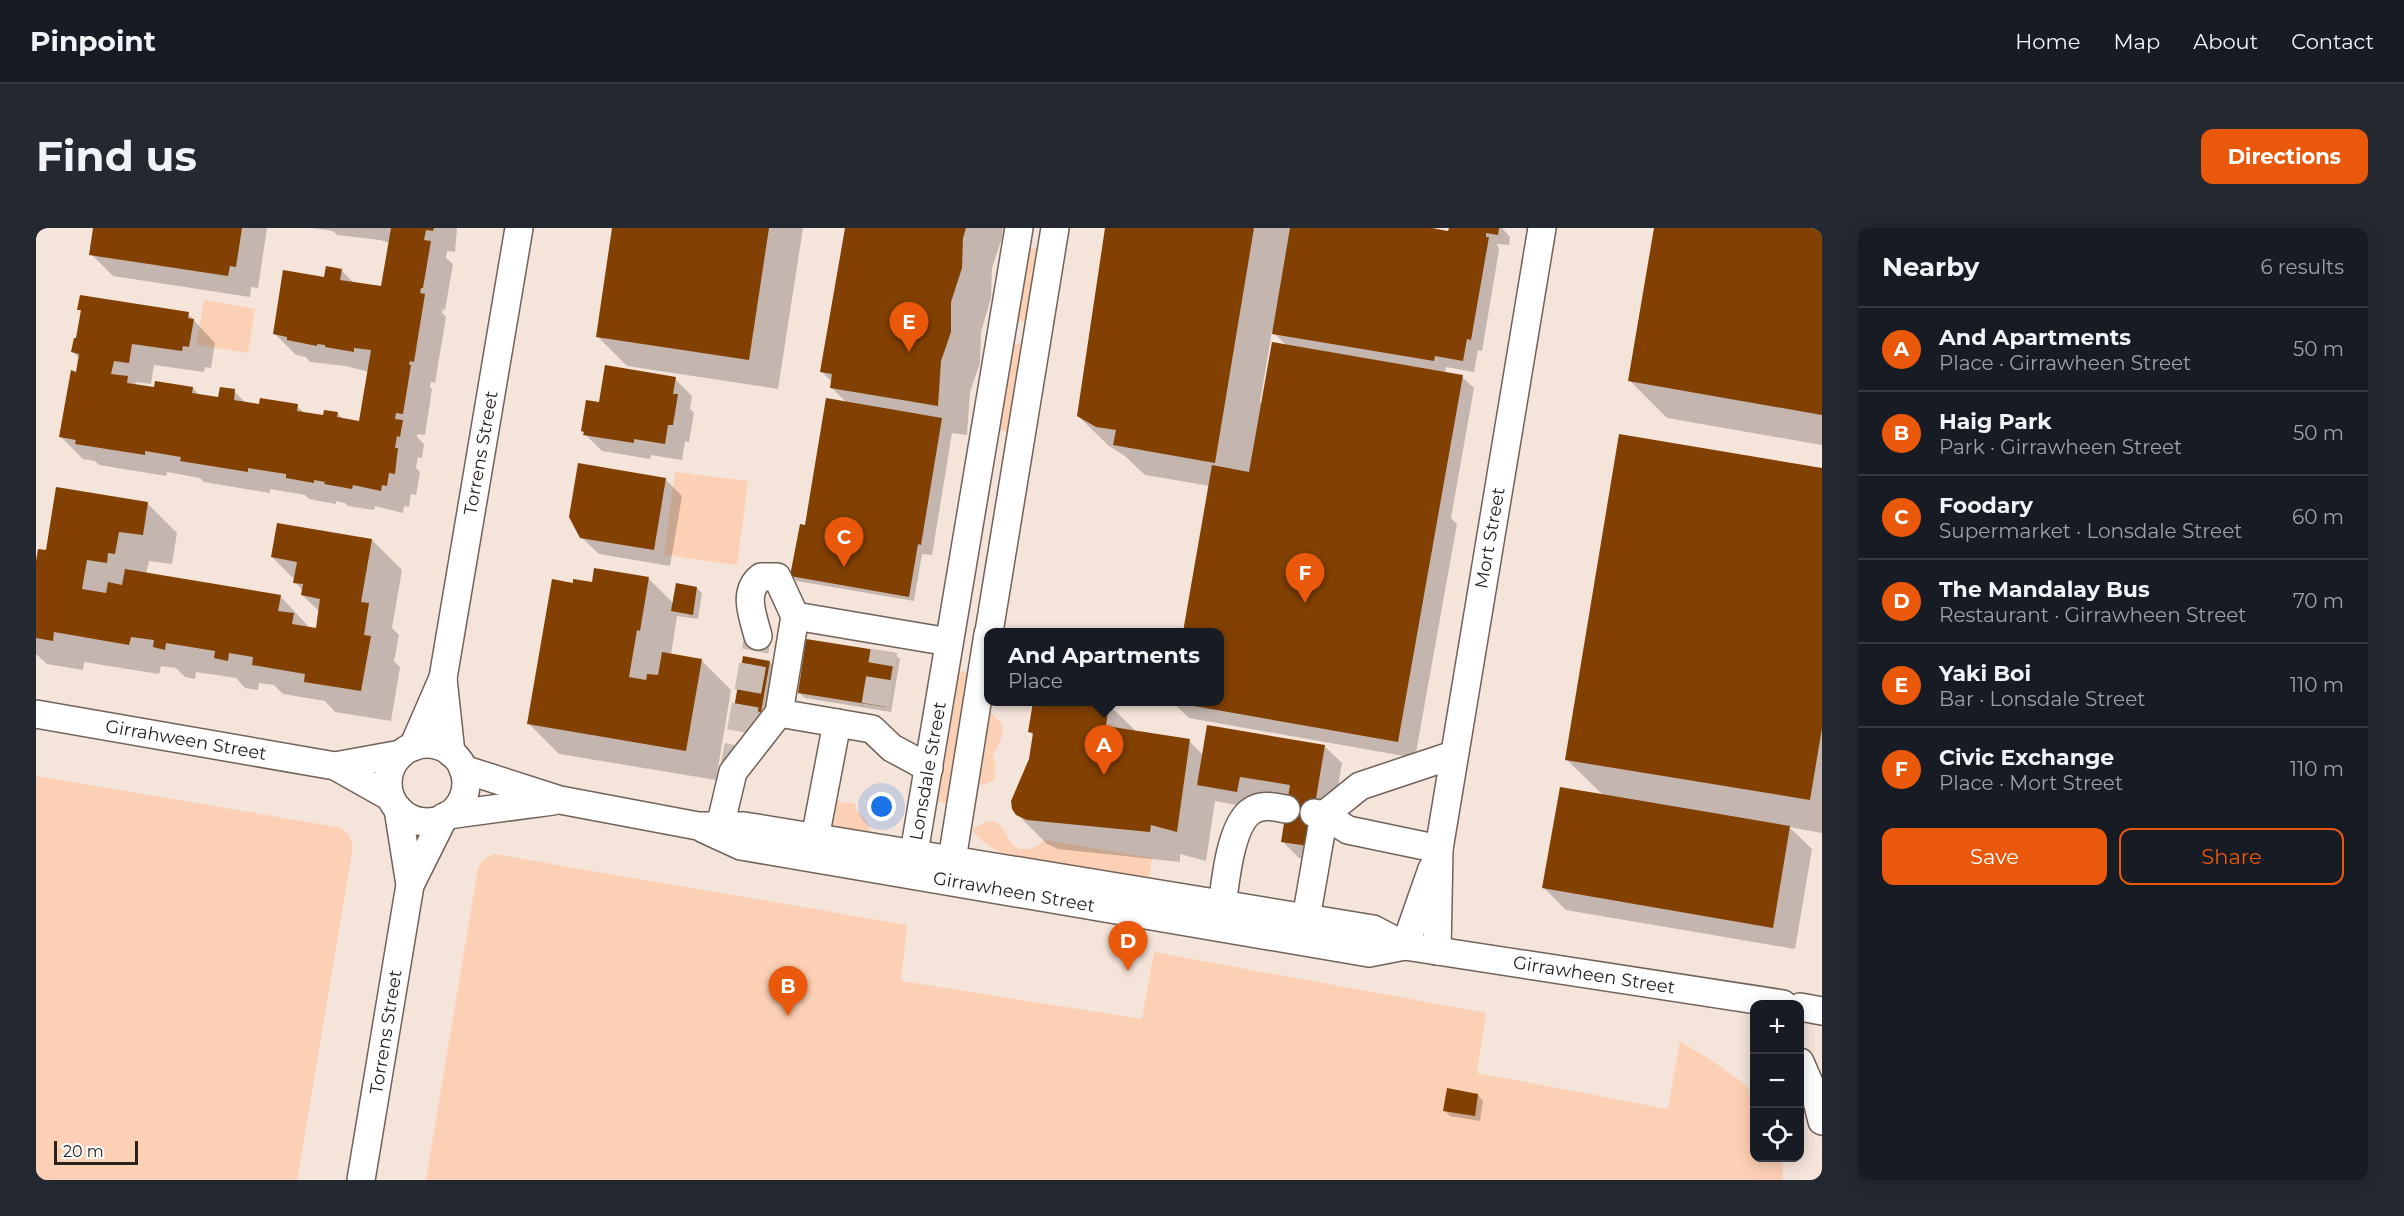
<!DOCTYPE html>
<html lang="en">
<head>
<meta charset="utf-8">
<style>
  body { margin:0; font-family:Montserrat,sans-serif; background:#242831; color:#f1f3f6 }
  .controls { position:absolute; right:18px; bottom:18px; display:grid; overflow:hidden; border-radius:12px; box-shadow:0 3px 15px #0003 }
  .controls button { width:54px; height:54px; display:grid; place-items:center; padding:0; border:0; border-bottom:2px solid #363941; background:#171b24; color:#f1f3f6; font:30px sans-serif }
  .scale { position:absolute; left:18px; bottom:15px; width:84px; box-sizing:border-box; padding-left:6px; border:3px solid #28221e; border-top:0; font-size:16px; line-height:21px; white-space:nowrap; color:#28221e; -webkit-text-stroke:4px #fff; paint-order:stroke }
  .you { position:absolute; left:846px; top:579px; width:21px; height:21px; margin:-15px; border:4px solid #fff; border-radius:50%; background:#1a73e8; box-shadow:0 0 0 9px #1a73e833 }
  .badge { display:grid; place-items:center; width:39px; height:39px; border-radius:50%; background:#ea580c; color:#fff; font-size:20px; font-weight:700 }
  .pin { position:absolute; translate:-50% -50px; filter:drop-shadow(0 2px 3px #0008) }
  .pin::after { content:''; position:absolute; top:32px; width:21px; height:18px; background:inherit; clip-path:polygon(0 0,100% 0,50% 100%) }
  .popup { position:absolute; left:948px; top:400px; width:240px; height:78px; box-sizing:border-box; display:grid; place-content:center; border-radius:12px; background:#171b24; filter:drop-shadow(0 2px 4px #0005); font-size:20px; white-space:nowrap; color:#9ea1a6 }
  .popup b { font-size:22px; color:#f1f3f6 }
  .popup::after { content:''; position:absolute; left:50%; top:100%; margin-left:-12px; border:12px solid transparent; border-top-color:#171b24 }
  .list { margin:0; padding:0; list-style:none }
  h2 { display:flex; justify-content:space-between; align-items:center; height:78px; margin:0; padding:0 24px; font-size:26px }
  h2 small { font-size:20px; font-weight:400; color:#9ea1a6 }
  .list li { display:grid; grid-template-columns:39px 1fr auto; gap:18px; align-items:center; box-sizing:border-box; height:84px; padding:0 24px; border-top:2px solid #363941 }
  .list b { display:block; font-size:22px; white-space:nowrap }
  .list p { margin:0; font-size:20px; white-space:nowrap; color:#9ea1a6 }
  .list em { font-size:20px; font-style:normal; color:#9ea1a6 }
  .actions { display:flex; gap:12px; padding:18px 24px }
  .actions a { flex:1; padding:14px 0; border:2px solid #ea580c; border-radius:12px; text-align:center; font-size:21px; color:#ea580c }
  .actions .main { background:#ea580c; color:#fff }
  .icon { flex:none; width:33px; height:33px; fill:none; stroke:currentColor; stroke-width:2; stroke-linecap:round; stroke-linejoin:round }
  .map { position:relative; flex:none; width:1786px; height:952px; overflow:hidden; border-radius:12px }
  header { display:flex; align-items:center; gap:36px; box-sizing:border-box; height:84px; padding:0 30px; background:#171b24; border-bottom:2px solid #363941 }
  header strong { font-size:28px }
  nav { display:flex; gap:33px; margin-inline-start:auto; font-size:21px }
  .intro { display:flex; align-items:center; justify-content:space-between; box-sizing:border-box; height:144px; padding:0 36px }
  h1 { margin:0; font-size:42px }
  .button { padding:15px 27px; border-radius:12px; background:#ea580c; color:#fff; font-size:21px; font-weight:700 }
  main { display:flex; gap:36px; padding:0 36px }
  aside { flex:1; background:#171b24; border-radius:12px; box-shadow:0 3px 15px #0003 }
  .map>svg:first-child { display:block }
  .green { fill:#fcd0b4 }
  .shadow { fill:#0003; fill-rule:evenodd }
  .building { fill:#824103 }
  .lines { fill:none; stroke-linecap:round; stroke-linejoin:round }
  .minor-tunnel { stroke:#ccbdb4; stroke-width:27; stroke-dasharray:27 14; stroke-linecap:butt }
  .minor-casing { stroke:#706259; stroke-width:30 }
  .minor { stroke:#fff; stroke-width:27 }
  .labels { text-anchor:middle; stroke-width:6; stroke-linejoin:round; paint-order:stroke }
  .street-label { font-size:18px; fill:#28221e; stroke:#fff }
</style>
</head>
<body>
<header>
<strong>Pinpoint</strong>
<nav><a>Home</a><a>Map</a><a>About</a><a>Contact</a></nav>
</header>
<div class="intro"><h1>Find us</h1><a class="button">Directions</a></div>
<main>
<div class="map">
<svg width="1786" height="952" viewBox="0 0 1786 952">
  <rect width="100%" height="100%" fill="#f5e4da"/>
  <g class="green">
    <polygon points="986,18 1010,22 997,95 973,91"/>
    <polygon points="168,72 219,81 212,125 160,117"/>
    <polygon points="971,114 993,118 978,205 955,201"/>
    <polygon points="639,244 712,253 701,337 628,327"/>
    <polygon points="918,442 938,446 916,576 896,573"/>
    <polygon points="948,485 956,485 967,498 965,512 957,528 960,540 957,553 947,557 938,555"/>
    <path d="M 0,548 L 301,599 C 314,604 317,612 316,625 L 261,952 L 0,952 Z"/>
    <path d="M 795,572 L 820,576 L 819,581 C 828,590 836,595 834,608 L 793,604 Z"/>
    <path d="M 957,593 C 974,599 970,624 992,621 C 999,620 1004,615 1010,612 L 1116,630 L 1112,654 C 1068,648 960,642 936,601 L 950,594 Z"/>
    <path d="M 458,626 L 871,697 L 865,753 L 1106,791 L 1118,724 L 1450,785 L 1441,845 L 1632,881 L 1644,813 C 1660,824 1712,852 1718,869 C 1722,878 1718,917 1718,930 L 1746,930 L 1747,952 L 390,952 L 442,640 L 446,633 Z"/>
  </g>
  <g class="shadow">
    <polygon points="59,0 231,0 222,60 215,59 214,69 77,48 55,26"/>
    <polygon points="277,0 421,0 419,24 411,23 410,30 417,36 409,82 407,81 406,85 410,89 399,155 395,154 394,159 396,161 389,207 381,206 381,209 388,216 386,230 382,229 380,240 384,244 380,267 375,266 373,279 368,278 367,285 339,278 338,282 312,278 309,275 300,273 300,276 273,271 269,267 234,261 234,265 168,254 164,250 131,244 130,248 63,237 59,233 47,231 25,209 44,131 37,124 42,112 46,84 43,81 152,86 179,115 175,140 169,139 168,144 118,137 115,156 100,154 99,157 120,161 157,160 164,168 183,171 198,163 211,176 261,178 269,186 288,189 301,185 308,192 324,195 333,144 310,138 274,134 270,129 260,127 238,105 290,50 305,42 318,55 346,60 354,15 344,12 301,7 297,3"/>
    <polygon points="578,0 767,0 742,161 591,138 561,108"/>
    <polygon points="810,0 967,0 966,10 956,40 955,70 945,104 944,135 934,164 931,207 916,205 896,327 886,326 878,373 761,353 756,348 770,298 811,175 796,160 797,155 786,144"/>
    <path d="M 1070,0 L 1400,0 L 1400,2 L 1414,5 L 1414,0 L 1466,0 L 1474,9 L 1473,17 L 1461,16 L 1463,22 L 1446,123 L 1442,122 L 1438,144 L 1410,139 L 1409,146 L 1426,149 L 1438,160 L 1415,290 L 1421,296 L 1379,530 L 1153,490 L 1136,474 L 1184,474 L 1184,404 L 1148,404 L 1174,258 L 1109,247 L 1089,228 L 1073,218 L 1042,188 ZM 1236,103 L 1251,118 L 1227,175 L 1224,174 Z"/>
    <polygon points="1620,0 1786,0 1786,217 1631,190 1594,153"/>
    <polygon points="639,151 656,168 654,181 658,185 653,214 649,213 646,232 615,227 614,231 566,223 546,203 564,176"/>
    <polygon points="1786,241 1786,605 1753,599 1776,621 1759,721 1530,682 1508,660 1568,568 1530,531"/>
    <polygon points="629,251 646,268 634,338 563,326 545,309"/>
    <polygon points="111,275 141,305 136,336 113,333 110,346 244,368 274,400 281,401 284,384 266,367 267,363 259,354 259,352 236,329 336,312 366,342 356,400 363,407 358,433 364,439 355,493 299,484 289,473 247,466 238,457 223,455 222,462 209,460 200,450 160,444 159,451 149,449 140,440 125,438 123,446 48,434 47,442 11,436 0,426 0,342 11,324"/>
    <polygon points="613,351 638,376 661,360 666,365 662,391 641,388 635,427 665,432 695,462 680,552 523,526 493,496 538,356"/>
    <polygon points="858,426 864,431 855,484 769,470 763,465"/>
    <polygon points="734,434 739,439 730,489 705,485 699,479"/>
    <polygon points="999,474 1057,474 1072,476 1101,504 1153,513 1167,527 1288,518 1306,535 1289,634 1263,630 1246,613 1253,571 1221,565 1218,580 1179,573 1170,633 1144,626 1144,634 1022,621 1011,616 981,586 994,531 998,508 994,504"/>
    <polygon points="1442,867 1447,873 1444,893 1414,888 1408,882"/>
  </g>
  <g class="building">
    <polygon points="57,0 206,0 200,39 194,38 192,48 53,27"/>
    <polygon points="355,0 398,0 397,3 390,2 388,12 395,13 387,60 385,60 384,65 389,66 378,134 374,133 373,137 375,137 367,186 360,185 359,191 367,192 364,209 361,208 359,220 362,220 359,246 353,245 351,258 346,257 345,263 317,257 316,261 288,256 289,254 278,252 278,255 250,250 250,246 212,240 212,244 144,233 145,229 109,223 109,227 39,216 40,212 23,209 35,142 40,144 43,126 35,124 38,110 40,110 45,82 41,82 44,67 153,84 152,90 158,91 153,119 147,118 146,123 96,116 93,135 78,133 75,146 92,148 91,155 118,159 119,153 157,159 156,165 182,169 184,159 199,161 198,172 223,176 224,170 262,176 261,183 287,187 288,182 302,184 301,189 323,193 335,122 318,120 318,124 289,119 289,117 281,116 281,118 251,112 251,109 237,106 247,42 288,49 290,38 306,41 304,52 345,58"/>
    <polygon points="576,0 733,0 713,132 560,109"/>
    <polygon points="809,0 930,0 927,10 926,40 915,74 915,104 905,133 902,178 794,160 796,146 784,144"/>
    <polygon points="1069,0 1218,0 1179,235 1077,217 1080,202 1060,199 1041,188"/>
    <polygon points="1254,0 1395,0 1412,3 1413,0 1463,0 1462,7 1450,5 1450,9 1453,9 1435,112 1431,111 1427,133 1399,128 1398,133 1236,106"/>
    <polygon points="1618,0 1786,0 1786,187 1592,153"/>
    <polygon points="1236,114 1427,147 1362,514 1141,475 1184,474 1184,404 1147,404 1176,237 1213,244"/>
    <polygon points="569,137 640,149 637,166 642,166 637,197 632,197 629,216 598,211 598,215 547,207 548,204 545,203 550,172 563,174"/>
    <polygon points="790,170 906,190 885,317 882,316 873,369 754,348 764,296 769,297"/>
    <polygon points="1583,206 1786,240 1786,500 1774,572 1529,532"/>
    <polygon points="542,235 630,250 618,322 544,310 533,289"/>
    <polygon points="20,259 112,274 107,307 83,304 79,326 72,325 71,335 51,332 46,361 70,365 72,354 86,357 89,341 245,367 242,383 258,385 256,396 280,400 284,371 265,367 267,356 257,355 261,334 235,329 241,295 336,311 325,374 333,375 328,407 335,408 325,463 268,454 269,446 216,437 217,429 193,425 192,433 178,430 179,423 130,415 129,422 117,419 118,412 95,409 93,417 18,404 17,413 0,410 0,333 2,321 10,322"/>
    <polygon points="558,340 613,349 604,403 601,402 593,449 610,452 611,446 622,447 626,424 666,431 650,523 491,496 516,351 537,355 537,351 556,354"/>
    <polygon points="640,355 661,359 657,387 635,383"/>
    <polygon points="770,411 859,425 850,479 762,465"/>
    <polygon points="707,428 734,433 725,484 698,480"/>
    <polygon points="997,474 1073,475 1070,498 1154,511 1141,604 1115,597 1114,604 991,592 980,587 976,581 975,573 993,531 997,505 992,504"/>
    <polygon points="1171,497 1289,517 1272,618 1245,614 1254,557 1204,549 1201,564 1161,557"/>
    <polygon points="1524,559 1754,598 1737,700 1506,660"/>
    <polygon points="1411,860 1442,866 1439,888 1407,883"/>
  </g>
  <g class="lines">
    <g class="minor-tunnel">
      <polyline points="839,477 848,423"/>
      <polyline points="697,544 722,408"/>
    </g>
    <g class="minor-casing">
      <g id="minor">
        <polyline points="759,388 913,414"/>
        <polyline points="953,404 1019,0"/>
        <polyline points="407,451 415,525"/>
        <polyline points="743,485 836,501 856,520 893,540"/>
        <polyline points="0,486 299,538 354,569"/>
        <circle cx="391" cy="555" r="39"/>
        <polyline points="377,519 407,450 483,0"/>
        <polyline points="299,538 365,526"/>
        <polyline points="427,541 524,572 662,598 708,598 1337,701 1369,718 1747,776"/>
        <polyline points="412,587 517,573"/>
        <polyline points="668,601 705,618 1333,725 1369,718"/>
        <path d="M 682,607 L 697,544 L 743,485 L 759,388 L 741,349 L 725,349 C 706,364 717,388 722,408"/>
        <polyline points="1403,621 1312,602 1288,587 1324,558 1417,527"/>
        <polyline points="776,626 801,495"/>
        <polyline points="888,641 878,625 983,0"/>
        <polyline points="903,642 916,632 952,406"/>
        <polyline points="374,657 408,589"/>
        <path d="M 1184,695 C 1188,667 1192,601 1214,584 C 1225,575 1238,579 1250,581"/>
        <polyline points="1267,708 1288,587 1278,585"/>
        <polyline points="1369,718 1396,641"/>
        <polyline points="1401,723 1403,621 1506,0"/>
        <polyline points="1764,779 1786,783"/>
        <polyline points="1764,834 1781,873 1786,893"/>
        <polyline points="325,952 374,657 362,581"/>
      </g>
    </g>
    <use href="#minor" class="minor"/>
  </g>
  <g class="labels">
    <g class="street-label">
      <text transform="translate(445 225) rotate(-80)" y="6">Torrens Street</text>
      <text transform="translate(1454 310) rotate(-80)" y="6">Mort Street</text>
      <text transform="translate(150 512) rotate(10)" y="6">Girrahween Street</text>
      <text transform="translate(892 543) rotate(-80)" y="6">Lonsdale Street</text>
      <text transform="translate(978 664) rotate(10)" y="6">Girrawheen Street</text>
      <text transform="translate(1558 747) rotate(9)" y="6">Girrawheen Street</text>
      <text transform="translate(350 804) rotate(-81)" y="6">Torrens Street</text>
    </g>
  </g>
</svg>
<div class="controls">
<button>+</button>
<button>−</button>
<button><svg class="icon" aria-label="locate" viewBox="0 0 24 24"><circle cx="12" cy="12" r="6"/><path d="M12 2v4M12 18v4M2 12h4M18 12h4"/></svg></button>
</div>
<div class="scale">20 m</div>
<div class="you"></div>
<div class="pin badge" style="left:1068px;top:547px">A</div>
<div class="popup"><b>And Apartments</b>Place</div>
<div class="pin badge" style="left:752px;top:788px">B</div>
<div class="pin badge" style="left:808px;top:339px">C</div>
<div class="pin badge" style="left:1092px;top:743px">D</div>
<div class="pin badge" style="left:873px;top:124px">E</div>
<div class="pin badge" style="left:1269px;top:375px">F</div>
</div>
<aside>
<h2>Nearby<small>6 results</small></h2>
<ul class="list">
<li><span class="badge">A</span><div><b>And Apartments</b><p>Place · Girrawheen Street</p></div><em>50 m</em></li>
<li><span class="badge">B</span><div><b>Haig Park</b><p>Park · Girrawheen Street</p></div><em>50 m</em></li>
<li><span class="badge">C</span><div><b>Foodary</b><p>Supermarket · Lonsdale Street</p></div><em>60 m</em></li>
<li><span class="badge">D</span><div><b>The Mandalay Bus</b><p>Restaurant · Girrawheen Street</p></div><em>70 m</em></li>
<li><span class="badge">E</span><div><b>Yaki Boi</b><p>Bar · Lonsdale Street</p></div><em>110 m</em></li>
<li><span class="badge">F</span><div><b>Civic Exchange</b><p>Place · Mort Street</p></div><em>110 m</em></li>
</ul>
<div class="actions"><a class="main">Save</a><a>Share</a></div>
</aside>
</main>
</body>
</html>
